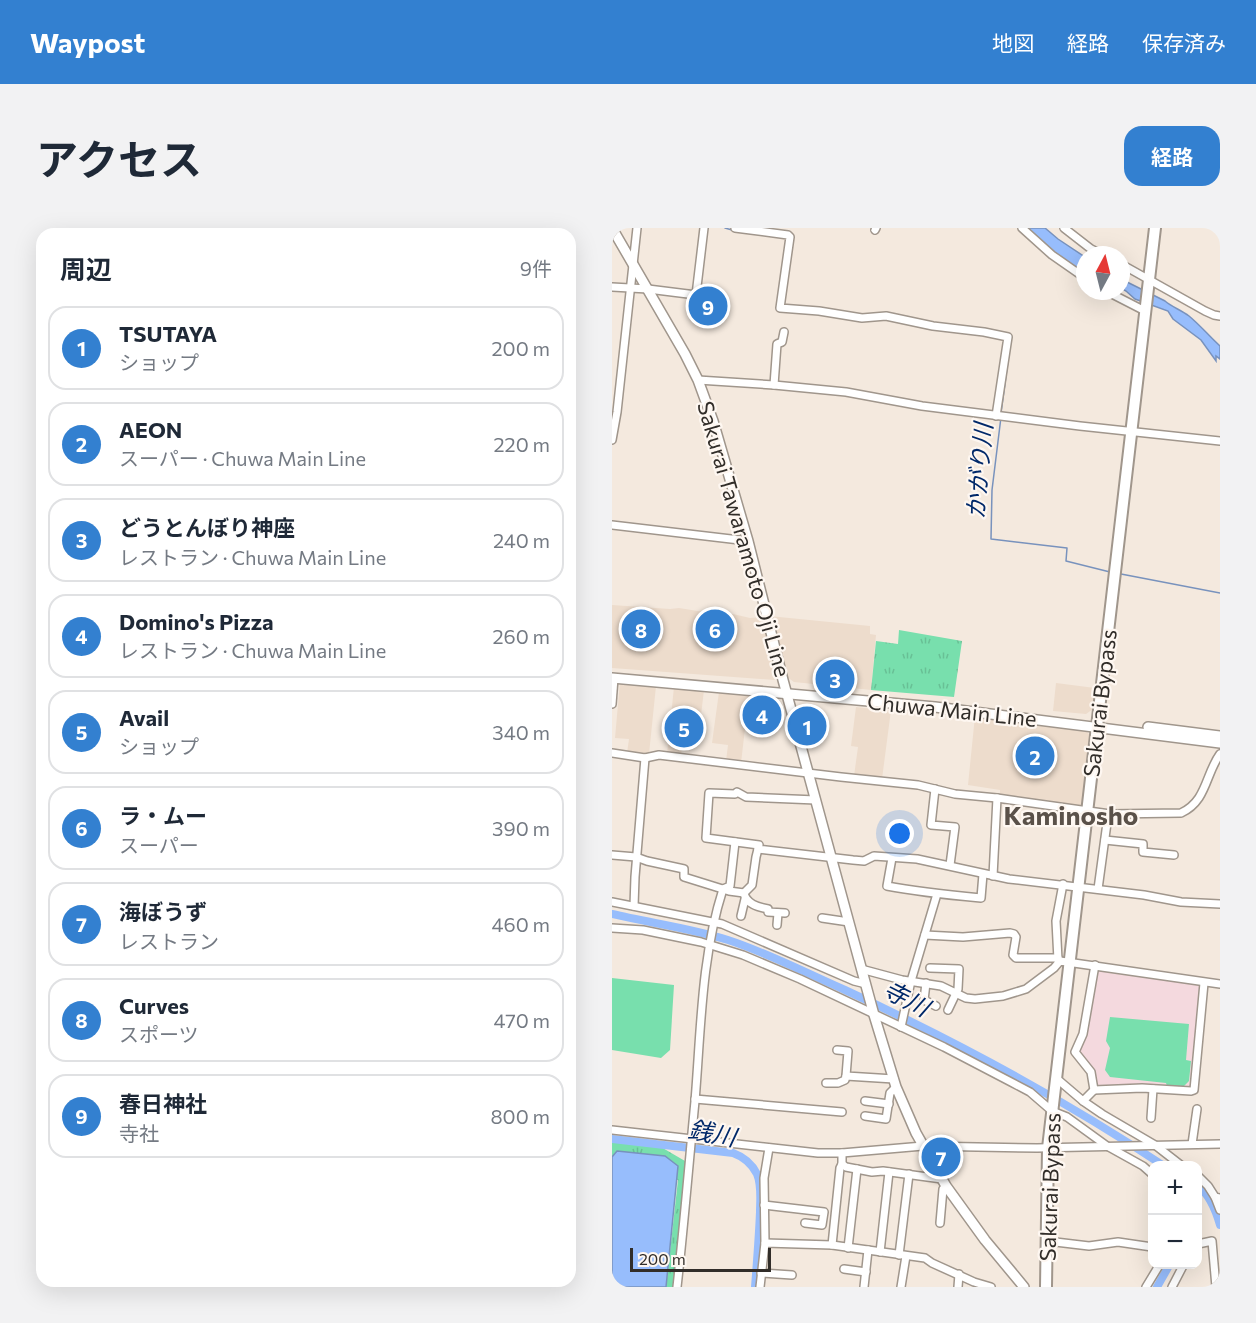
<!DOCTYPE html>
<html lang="ja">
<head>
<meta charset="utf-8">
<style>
  body { margin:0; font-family:Commissioner,"Noto Sans JP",sans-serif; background:#f2f2f3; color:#1f2937 }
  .controls { position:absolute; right:18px; bottom:18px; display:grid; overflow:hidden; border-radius:12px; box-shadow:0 6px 24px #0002 }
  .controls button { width:54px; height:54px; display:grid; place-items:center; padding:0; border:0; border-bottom:2px solid #e0e1e3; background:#fff; color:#1f2937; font:30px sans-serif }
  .compass { position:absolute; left:464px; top:18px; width:54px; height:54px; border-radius:50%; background:#fff; box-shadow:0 6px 24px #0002; rotate:7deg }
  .scale { position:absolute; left:18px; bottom:15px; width:141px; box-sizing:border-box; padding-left:6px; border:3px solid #312d29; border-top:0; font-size:16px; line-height:21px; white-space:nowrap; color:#312d29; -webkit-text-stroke:4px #fef7f1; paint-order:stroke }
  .you { position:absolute; left:288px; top:606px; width:21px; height:21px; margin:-15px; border:4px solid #fff; border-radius:50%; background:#1a73e8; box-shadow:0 0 0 9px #1a73e833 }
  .badge { display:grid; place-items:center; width:39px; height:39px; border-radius:50%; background:#3380d0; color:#fff; font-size:20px; font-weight:700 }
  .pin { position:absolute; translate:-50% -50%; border:3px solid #fff; box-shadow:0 2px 6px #0006 }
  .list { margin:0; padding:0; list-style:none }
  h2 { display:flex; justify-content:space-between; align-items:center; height:78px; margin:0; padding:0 24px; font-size:26px }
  h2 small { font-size:20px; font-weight:400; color:#747a83 }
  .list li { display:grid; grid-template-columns:39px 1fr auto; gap:18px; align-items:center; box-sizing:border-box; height:84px; margin:0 12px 12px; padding:0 12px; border:2px solid #e0e1e3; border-radius:18px }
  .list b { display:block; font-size:22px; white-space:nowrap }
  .list p { margin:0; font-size:20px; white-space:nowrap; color:#747a83 }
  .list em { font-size:20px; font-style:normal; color:#747a83 }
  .map { position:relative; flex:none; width:608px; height:1059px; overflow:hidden; border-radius:18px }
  header { display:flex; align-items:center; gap:36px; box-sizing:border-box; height:84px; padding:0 30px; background:#3380d0; color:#fff }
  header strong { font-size:28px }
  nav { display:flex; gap:33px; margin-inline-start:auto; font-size:21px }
  .intro { display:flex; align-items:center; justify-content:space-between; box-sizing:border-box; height:144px; padding:0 36px }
  h1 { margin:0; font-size:42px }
  .button { padding:15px 27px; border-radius:18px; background:#3380d0; color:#fff; font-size:21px; font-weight:700 }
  main { display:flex; gap:36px; padding:0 36px }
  aside { flex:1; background:#fff; border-radius:18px; box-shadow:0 6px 24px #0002 }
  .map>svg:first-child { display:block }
  .built { fill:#eddccc }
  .education { fill:#f4d9de }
  .grass { fill:url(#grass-tufts) }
  .park { fill:#78dfad }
  .water { fill:#97bdfc; stroke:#7892bd; stroke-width:1.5 }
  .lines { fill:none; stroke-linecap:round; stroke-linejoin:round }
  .stream { stroke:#7892bd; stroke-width:1.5 }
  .river { stroke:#97bdfc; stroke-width:8 }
  .minor-casing { stroke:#a0968c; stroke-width:10 }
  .major-casing { stroke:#a0968c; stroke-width:12 }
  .highway-casing { stroke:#a0968c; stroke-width:14 }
  .minor { stroke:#fff; stroke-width:7 }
  .major { stroke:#fff; stroke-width:9 }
  .highway { stroke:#fff; stroke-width:10 }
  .labels { text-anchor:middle; stroke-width:4.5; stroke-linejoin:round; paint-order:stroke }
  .street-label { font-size:22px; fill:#312d29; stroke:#fef7f1 }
  .water-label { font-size:24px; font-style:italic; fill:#002869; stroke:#fef7f1 }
  .quarter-label { font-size:26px; font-weight:bold; fill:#5a5149; stroke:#fef7f1 }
</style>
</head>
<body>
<header>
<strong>Waypost</strong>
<nav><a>地図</a><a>経路</a><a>保存済み</a></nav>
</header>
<div class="intro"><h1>アクセス</h1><a class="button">経路</a></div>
<main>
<aside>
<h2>周辺<small>9件</small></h2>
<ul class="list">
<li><span class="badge">1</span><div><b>TSUTAYA</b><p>ショップ</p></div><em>200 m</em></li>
<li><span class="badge">2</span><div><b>AEON</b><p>スーパー · Chuwa Main Line</p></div><em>220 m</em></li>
<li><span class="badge">3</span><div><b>どうとんぼり神座</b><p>レストラン · Chuwa Main Line</p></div><em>240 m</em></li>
<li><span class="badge">4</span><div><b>Domino's Pizza</b><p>レストラン · Chuwa Main Line</p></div><em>260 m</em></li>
<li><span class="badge">5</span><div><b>Avail</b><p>ショップ</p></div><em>340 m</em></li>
<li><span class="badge">6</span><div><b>ラ・ムー</b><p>スーパー</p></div><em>390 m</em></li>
<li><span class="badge">7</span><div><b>海ぼうず</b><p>レストラン</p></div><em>460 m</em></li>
<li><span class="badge">8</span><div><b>Curves</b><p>スポーツ</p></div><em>470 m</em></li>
<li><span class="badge">9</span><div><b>春日神社</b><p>寺社</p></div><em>800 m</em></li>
</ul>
</aside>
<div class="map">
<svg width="608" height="1059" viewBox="0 0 608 1059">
  <defs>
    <pattern id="grass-tufts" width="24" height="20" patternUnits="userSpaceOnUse" patternTransform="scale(1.5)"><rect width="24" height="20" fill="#78dfad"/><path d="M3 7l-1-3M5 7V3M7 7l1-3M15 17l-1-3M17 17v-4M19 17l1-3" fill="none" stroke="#68c095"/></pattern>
  </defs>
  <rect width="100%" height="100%" fill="#f4e9de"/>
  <g class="built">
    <polygon points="0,377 58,381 67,380 98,385 121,386 138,390 150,389 167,449 162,452 0,440"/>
    <polygon points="157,388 258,398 258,406 264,407 259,462 182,454 175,449"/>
    <polygon points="8,454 44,458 37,526 15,525 17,511 3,510"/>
    <polygon points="444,455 483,460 481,481 474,486 441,483"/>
    <polygon points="62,459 92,462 86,512 71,510 69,527 55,526"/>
    <polygon points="107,464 137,466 129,535 114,533 116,517 100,515"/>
    <polygon points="244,479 269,482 279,482 270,551 242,548 246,519 239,518"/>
    <polygon points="363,488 473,502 478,507 470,579 388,569 388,562 356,557"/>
  </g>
  <polygon class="education" points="486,742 497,745 590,757 580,859 577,861 508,860 485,857 480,843 468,825 467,821 484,743"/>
  <g class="grass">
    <polygon points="287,402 350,413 342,469 259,462 264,413 286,416"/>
    <polygon points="0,914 49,919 73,933 74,951 61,1059 54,1059 66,952 0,929"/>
  </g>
  <g class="park">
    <polygon points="0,750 62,757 58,822 49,830 0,822"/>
    <polygon points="498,789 577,796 574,832 579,833 577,853 571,859 555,858 554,855 498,849 493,842 498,820 494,813"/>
  </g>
  <g class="water">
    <path d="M 416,0 L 433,0 L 446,11 L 473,29 L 473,44 C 454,37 430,15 416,0 Z"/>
    <path d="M 509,51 L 553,73 C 560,79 569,82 577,88 C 588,97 597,108 608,118 L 608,131 L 604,128 L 604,133 L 589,112 L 561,91 L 556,83 L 523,71 L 514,63 L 509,60 Z"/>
    <polygon points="5,923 53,928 66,938 54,1059 0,1059 0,929"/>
  </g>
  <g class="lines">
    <g class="stream">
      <polyline points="113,0 120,2"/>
      <polyline points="295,96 317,101"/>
      <polyline points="389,185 398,118"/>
      <polyline points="389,189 380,262 379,311 455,320 454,333 498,344"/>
      <polyline points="509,346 608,365"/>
    </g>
    <g class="river">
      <path d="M 0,686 C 38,695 78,700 116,712 C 156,725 194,745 233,762 C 343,813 451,871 552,938"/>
      <path d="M 0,911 L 121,925 C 132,929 140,936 145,946 C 150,958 148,972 148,984 C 147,1009 145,1034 143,1059"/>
      <path d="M 586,958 C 598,967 604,983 608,997"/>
      <polyline points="545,1059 558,1036"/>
    </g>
    <g class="minor-casing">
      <g id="minor">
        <polyline points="123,0 176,7 178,9 168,80 207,83 250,90 274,88 321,98 372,104 396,109 384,188"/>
        <polyline points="410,0 440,27 473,50"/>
        <polyline points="452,0 479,21 491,27"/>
        <polyline points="263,2 264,0"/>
        <polyline points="509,36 593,83 602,87 608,88"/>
        <polyline points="0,59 36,61 84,67 92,0"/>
        <polyline points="494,63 533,83"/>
        <polyline points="86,152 162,157 234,164 310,178 468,198 608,213"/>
        <polyline points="162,157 165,116 170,114 172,104"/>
        <polyline points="0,212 5,184 25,0"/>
        <polyline points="0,297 136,313"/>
        <polyline points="0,476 2,450"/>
        <path d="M 0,525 L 33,530 L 47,527 L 229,549 L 306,557 L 343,566 L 385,570 L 498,586 L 569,585 C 595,573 593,547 608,526"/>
        <polyline points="323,561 319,597 343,599 338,637"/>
        <polyline points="204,572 134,569 125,564 123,566 97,565 94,610 147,617 146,621 241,632 252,633 262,628 305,631 397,651 532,667 569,674 608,676"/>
        <polyline points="493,612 531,616 531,624 562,627"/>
        <polyline points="0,627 24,629 35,633 72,641 72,649 117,663 132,665"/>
        <path d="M 280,630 L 275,658 C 306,664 337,667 369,670 L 371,646"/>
        <polyline points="381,648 385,570"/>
        <polyline points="486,661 495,595 498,586"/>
        <path d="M 132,665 C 134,676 146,679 156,681 L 156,684 L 173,685"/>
        <polyline points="132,665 140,657 144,629 146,621"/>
        <polyline points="0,674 110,696 242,753 254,756"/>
        <polyline points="22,678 23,649 33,530"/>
        <polyline points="129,688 133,671"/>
        <polyline points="210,690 237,694"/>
        <polyline points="165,697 166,685"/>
        <polyline points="0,700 31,702 89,714 131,727 188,751 332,819 399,854 418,864 440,883 455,889 495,918 531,938 540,946"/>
        <polyline points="313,707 351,709 398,705 402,706 404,709 401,727 404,730 446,730"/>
        <polyline points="446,732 444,693 451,656"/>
        <polyline points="483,737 471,806 463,824 479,844 482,862 530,860 579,863 582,862 592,755"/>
        <polyline points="318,740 347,741 346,761 336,782"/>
        <polyline points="249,741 290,752 329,758 354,770 363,771 391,768 414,761 442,740 448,733 608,756"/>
        <polyline points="314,755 312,772 324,778"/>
        <polyline points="289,799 299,753 325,666"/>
        <polyline points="225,822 236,823 234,848 282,851"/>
        <polyline points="444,850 471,873"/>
        <polyline points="214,855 226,855 233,852 234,848"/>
        <polyline points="482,862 471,873 490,886 543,917 570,938"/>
        <polyline points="83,871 230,884"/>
        <polyline points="253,873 277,876"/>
        <polyline points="253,888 274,891 278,865 284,859"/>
        <polyline points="539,890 541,861"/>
        <polyline points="0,902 206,925 230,925 311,918 425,920 608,916"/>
        <polyline points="580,916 585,881"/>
        <polyline points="230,925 230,936 234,939 260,944 271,943 330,951"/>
        <polyline points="586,948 596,958 603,969 608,970"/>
        <polyline points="603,969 608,982"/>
        <polyline points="152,977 212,984 210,997 193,995"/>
        <polyline points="328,995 331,961 334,958"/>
        <polyline points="435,1013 477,1018 506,1014 540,1019"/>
        <polyline points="153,1015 152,950 157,920"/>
        <polyline points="586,1016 600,1013 604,1059"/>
        <polyline points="220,1017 228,940 230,936"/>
        <polyline points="236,1020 245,941"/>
        <polyline points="268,1024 277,944"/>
        <polyline points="287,1027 297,946"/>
        <polyline points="232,1041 254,1044"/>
        <polyline points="149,1045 180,1047"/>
        <path d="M 65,1059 C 72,997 77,935 83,873 C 89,802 89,730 111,661 L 118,658 L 123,614"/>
        <polyline points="148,1059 153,1015 220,1017 313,1030 320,1035 362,1054 379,1059"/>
        <polyline points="252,1059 256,1022"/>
        <polyline points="289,1059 294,1028"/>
        <polyline points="346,1059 347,1046"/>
        <polyline points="534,1059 548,1036"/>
        <polyline points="560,1059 572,1036"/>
      </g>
    </g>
    <g class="major-casing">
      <g id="major">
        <polyline points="0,0 73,126 86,152 101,193 136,313 171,452 262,787 284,859 304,905 334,958 373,1012 412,1059"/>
        <polyline points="0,450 323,479 608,515"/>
        <polyline points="536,499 608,508"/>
      </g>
    </g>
    <g class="highway-casing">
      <polyline id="highway" points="434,1059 436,920 543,0"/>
    </g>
    <use href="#minor" class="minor"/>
    <use href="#major" class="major"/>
    <use href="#highway" class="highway"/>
  </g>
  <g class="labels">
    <g class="street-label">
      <text transform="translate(132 311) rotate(74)" y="8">Sakurai Tawaramoto Oji Line</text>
      <text transform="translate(488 475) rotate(-83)" y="8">Sakurai Bypass</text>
      <text transform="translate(340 482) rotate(6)" y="8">Chuwa Main Line</text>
      <text transform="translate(438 959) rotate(-88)" y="8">Sakurai Bypass</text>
    </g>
    <g class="water-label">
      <text transform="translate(368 243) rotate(-85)" y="8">かがり川</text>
      <text transform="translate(294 771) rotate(27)" y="8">寺川</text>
      <text transform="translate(100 906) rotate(11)" y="8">銭川</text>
    </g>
    <g class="quarter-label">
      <text x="459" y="597">Kaminosho</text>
    </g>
  </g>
</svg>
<div class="controls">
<button>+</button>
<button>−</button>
</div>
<svg class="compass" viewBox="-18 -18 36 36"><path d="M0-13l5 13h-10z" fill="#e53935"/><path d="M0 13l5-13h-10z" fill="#747a83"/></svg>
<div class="scale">200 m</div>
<div class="you"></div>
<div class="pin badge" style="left:195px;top:498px">1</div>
<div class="pin badge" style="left:423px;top:528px">2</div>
<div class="pin badge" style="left:223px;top:451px">3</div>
<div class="pin badge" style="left:150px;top:487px">4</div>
<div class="pin badge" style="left:72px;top:500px">5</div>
<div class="pin badge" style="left:103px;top:401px">6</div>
<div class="pin badge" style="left:329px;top:929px">7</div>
<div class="pin badge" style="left:29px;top:401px">8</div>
<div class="pin badge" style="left:96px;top:78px">9</div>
</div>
</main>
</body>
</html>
